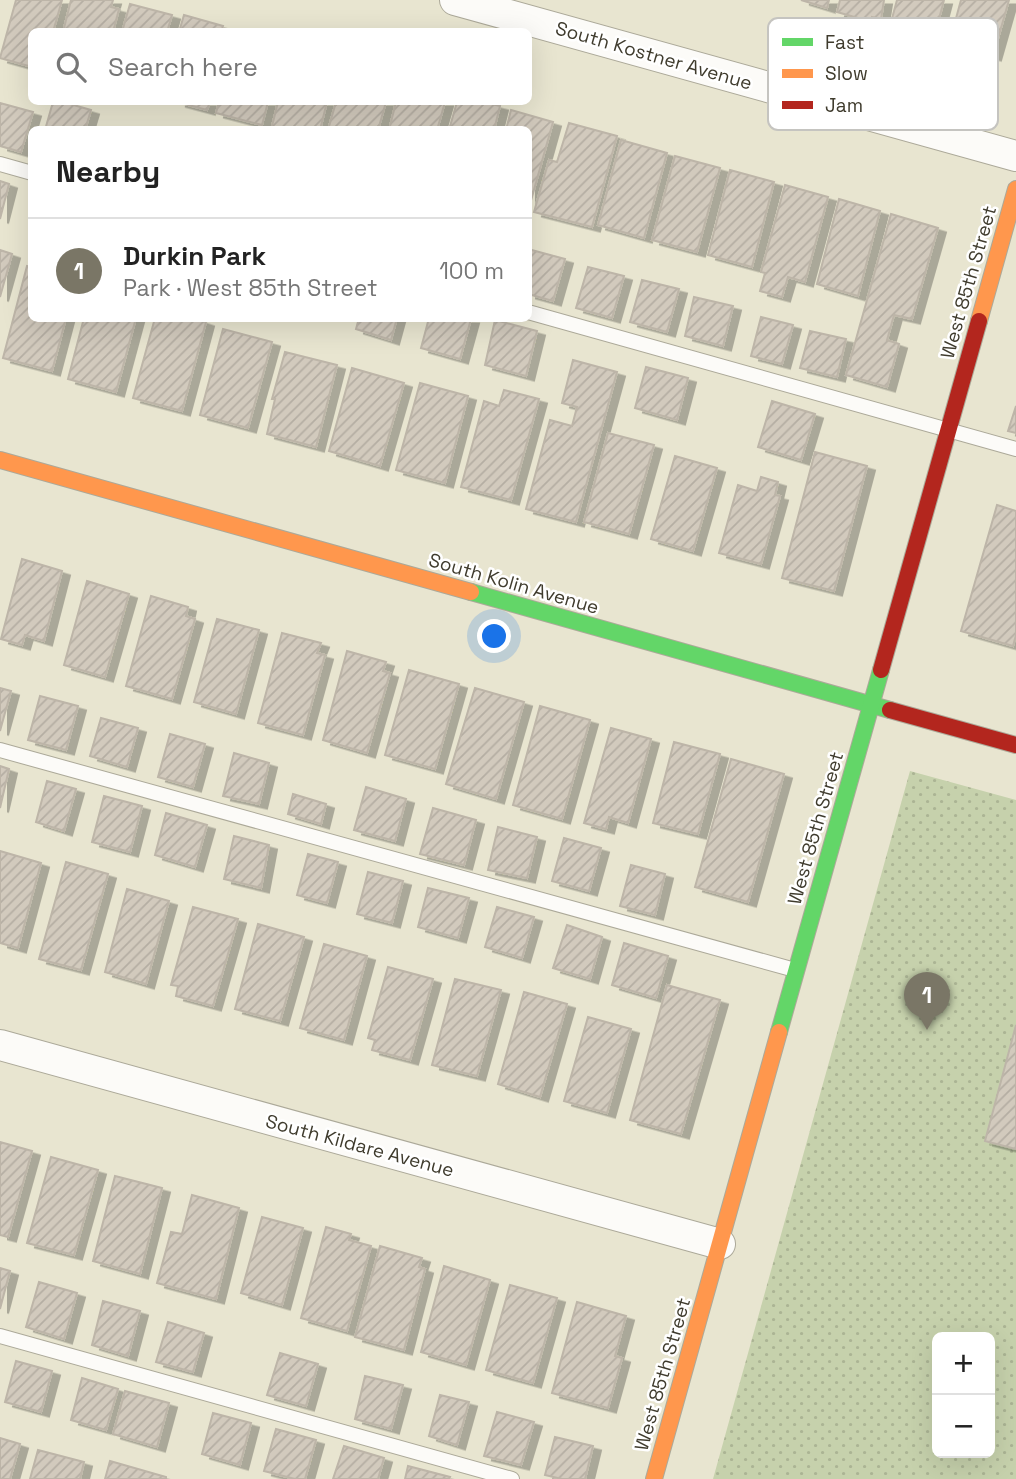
<!DOCTYPE html>
<html lang="en">
<head>
<meta charset="utf-8">
<style>
  body { margin:0; font-family:"Space Grotesk",sans-serif; background:#f2f2f2; color:#222 }
  .controls { position:absolute; right:21px; bottom:21px; display:grid; overflow:hidden; border-radius:10px; box-shadow:0 7px 28px #0002 }
  .controls button { width:63px; height:63px; display:grid; place-items:center; padding:0; border:0; border-bottom:2px solid #e0e0e0; background:#fff; color:#222; font:35px sans-serif }
  .you { position:absolute; left:495px; top:637px; width:24px; height:24px; margin:-18px; border:5px solid #fff; border-radius:50%; background:#1a73e8; box-shadow:0 0 0 10px #1a73e833 }
  .badge { display:grid; place-items:center; width:46px; height:46px; border-radius:50%; background:#7a7666; color:#fff; font-size:23px; font-weight:700 }
  .pin { position:absolute; translate:-50% -58px; filter:drop-shadow(0 2px 4px #0008) }
  .pin::after { content:''; position:absolute; top:37px; width:24px; height:21px; background:inherit; clip-path:polygon(0 0,100% 0,50% 100%) }
  .list { margin:0; padding:0; list-style:none }
  h2 { display:flex; justify-content:space-between; align-items:center; height:91px; margin:0; padding:0 28px; font-size:30px }
  h2 small { font-size:23px; font-weight:400; color:#767676 }
  .list li { display:grid; grid-template-columns:46px 1fr auto; gap:21px; align-items:center; box-sizing:border-box; height:105px; padding:0 28px; border-top:2px solid #e0e0e0 }
  .list b { display:block; font-size:26px; white-space:nowrap }
  .list p { margin:0; font-size:23px; white-space:nowrap; color:#767676 }
  .list em { font-size:23px; font-style:normal; color:#767676 }
  .icon { flex:none; width:38px; height:38px; fill:none; stroke:currentColor; stroke-width:2; stroke-linecap:round; stroke-linejoin:round }
  .map { position:relative; flex:none; width:1016px; height:1479px; overflow:hidden }
  .search { position:absolute; background:#fff; box-shadow:0 7px 28px #0002; left:28px; top:28px; width:504px; height:77px; display:flex; align-items:center; gap:18px; box-sizing:border-box; padding:0 24px; border-radius:10px; color:#767676; font-size:26px }
  .panel { position:absolute; background:#fff; box-shadow:0 7px 28px #0002; left:28px; top:126px; width:504px; height:196px; border-radius:10px }
  .map>svg:first-child { display:block }
  .green { fill:url(#green-dots); fill-rule:evenodd }
  .building { fill:url(#building-hatch); stroke:#bdb5a8; stroke-width:2; filter:url(#shadow) }
  .lines { fill:none; stroke-linecap:round; stroke-linejoin:round }
  .lane-casing { stroke:#aca999; stroke-width:16 }
  .street-casing { stroke:#aca999; stroke-width:32 }
  .fast-casing { stroke:#aca999; stroke-width:18 }
  .slow-casing { stroke:#aca999; stroke-width:18 }
  .jam-casing { stroke:#aca999; stroke-width:18 }
  .lane { stroke:#fcfbf8; stroke-width:14 }
  .street { stroke:#fcfbf8; stroke-width:30 }
  .fast { stroke:#63d668; stroke-width:16 }
  .slow { stroke:#ff974d; stroke-width:16 }
  .jam { stroke:#b3261e; stroke-width:16 }
  .labels { text-anchor:middle; stroke-width:5; stroke-linejoin:round; paint-order:stroke }
  .street-label { font-size:19px; fill:#3f3b2d; stroke:#fff }
  .key { fill:#fff; stroke:#c5c4c0; stroke-width:2 }
  .key-label { font-size:19px; fill:#3f3b2d }
</style>
</head>
<body>
<div class="map">
<svg width="1016" height="1479" viewBox="0 0 1016 1479">
  <defs>
    <pattern id="green-dots" width="8" height="8" patternUnits="userSpaceOnUse" patternTransform="scale(1.75)"><rect width="8" height="8" fill="#c6d1ac"/><path d="M2 2h.1M6 6h.1" fill="none" stroke="#abb494" stroke-width="1.8" stroke-linecap="round"/></pattern>
    <pattern id="building-hatch" width="6" height="6" patternUnits="userSpaceOnUse" patternTransform="scale(1.75)"><rect width="6" height="6" fill="#d2cabd"/><path d="M-1 1l2-2M0 6l6-6M5 7l2-2" fill="none" stroke="#b5aea3"/></pattern>
    <filter id="shadow"><feDropShadow dx="8" dy="4.5" stdDeviation="0" flood-color="#0004"/></filter>
  </defs>
  <rect width="100%" height="100%" fill="#e8e5d0"/>
  <path class="green" d="M 910,771 L 1016,800 L 1016,1479 L 713,1479 ZM 937,1337 L 990,1337 L 990,1453 L 937,1453 Z"/>
  <g class="building">
    <polygon points="16,0 62,0 53,32 32,32 32,67 0,58"/>
    <polygon points="71,0 113,0 111,7 119,9 113,32 63,32"/>
    <polygon points="801,0 829,0 827,8"/>
    <polygon points="840,0 884,0 881,19 872,17 872,22 837,12"/>
    <polygon points="897,0 944,0 934,38 890,26"/>
    <polygon points="961,0 1009,0 993,56 949,44"/>
    <polygon points="130,4 172,15 167,32 122,32"/>
    <polygon points="184,15 223,26 221,32 179,32"/>
    <polygon points="53,102 63,102 91,110 85,130 45,130"/>
    <polygon points="177,102 210,102 207,110"/>
    <polygon points="219,102 268,102 262,125 216,113"/>
    <polygon points="278,102 327,102 320,130 271,130"/>
    <polygon points="336,102 386,102 378,130 328,130"/>
    <polygon points="396,102 445,102 437,130 389,130"/>
    <polygon points="457,102 484,102 500,106 494,130 449,130"/>
    <polygon points="0,103 33,112 21,152 0,146"/>
    <polygon points="511,110 553,122 530,204 528,203 528,130 506,130"/>
    <polygon points="569,123 617,136 592,227 534,212 549,160 557,162"/>
    <polygon points="621,140 667,153 644,238 598,225"/>
    <polygon points="675,156 720,168 697,252 652,240"/>
    <polygon points="730,170 774,182 752,267 708,255"/>
    <polygon points="0,181 9,184 0,219"/>
    <polygon points="785,185 828,197 805,282 788,277 782,297 760,291 765,273 761,272"/>
    <polygon points="839,199 880,211 858,296 817,284"/>
    <polygon points="891,214 938,228 912,319 894,315 887,340 899,344 887,387 846,375"/>
    <polygon points="528,249 565,259 553,301 528,294"/>
    <polygon points="0,250 12,254 0,297"/>
    <polygon points="27,266 32,267 32,318 66,318 52,371 3,358"/>
    <polygon points="588,267 624,276 612,318 576,308"/>
    <polygon points="642,280 679,289 667,332 630,322"/>
    <polygon points="694,297 733,306 723,346 685,336"/>
    <polygon points="761,317 793,325 782,364 751,356"/>
    <polygon points="84,318 136,318 116,392 68,379"/>
    <polygon points="155,318 194,318 206,322 182,411 133,398"/>
    <polygon points="359,318 397,318 391,340 356,329"/>
    <polygon points="429,318 471,319 460,359 421,348"/>
    <polygon points="495,320 537,331 526,376 485,365"/>
    <polygon points="223,329 272,342 248,428 200,415"/>
    <polygon points="810,331 846,339 837,377 800,368"/>
    <polygon points="285,352 337,365 316,447 267,434 275,399 272,399"/>
    <polygon points="573,360 617,372 576,522 526,509 550,420 572,426 577,407 562,403"/>
    <polygon points="646,367 688,378 677,420 635,408"/>
    <polygon points="352,368 404,383 380,466 329,451"/>
    <polygon points="420,383 468,396 445,483 396,470"/>
    <polygon points="504,390 539,399 511,500 461,487 484,401 499,406"/>
    <polygon points="772,401 815,414 801,460 758,447"/>
    <polygon points="1016,406 1016,433 1008,431"/>
    <polygon points="608,433 654,445 629,534 584,522"/>
    <polygon points="815,452 867,466 834,591 782,578"/>
    <polygon points="675,456 717,468 693,551 651,539"/>
    <polygon points="761,477 778,482 775,495 780,496 761,564 719,553 738,485 757,491"/>
    <polygon points="997,505 1016,511 1016,635 1013,646 961,631"/>
    <polygon points="22,559 62,571 44,641 25,635 22,645 1,639"/>
    <polygon points="87,581 129,594 105,677 64,665"/>
    <polygon points="151,596 188,607 186,616 195,619 172,699 126,686"/>
    <polygon points="217,619 259,630 236,714 194,702"/>
    <polygon points="282,633 321,643 317,653 325,655 303,735 258,723"/>
    <polygon points="347,651 386,662 383,671 390,673 367,753 323,740"/>
    <polygon points="409,670 459,684 435,769 385,755"/>
    <polygon points="0,688 11,691 0,731"/>
    <polygon points="475,688 524,702 496,799 446,784"/>
    <polygon points="40,696 78,706 66,750 28,740"/>
    <polygon points="540,706 590,720 562,819 513,805"/>
    <polygon points="101,718 138,728 127,767 90,756"/>
    <polygon points="611,728 651,739 628,823 609,817 606,829 584,823"/>
    <polygon points="170,734 205,744 193,787 158,777"/>
    <polygon points="674,742 720,754 698,834 653,823"/>
    <polygon points="234,753 269,763 259,804 223,796"/>
    <polygon points="731,759 784,774 748,902 695,887"/>
    <polygon points="0,766 9,769 0,808"/>
    <polygon points="47,781 76,789 64,831 36,822"/>
    <polygon points="366,787 406,799 395,841 354,830"/>
    <polygon points="293,794 326,804 321,824 288,814"/>
    <polygon points="104,796 142,806 130,852 92,842"/>
    <polygon points="433,808 476,820 464,865 420,854"/>
    <polygon points="166,813 207,825 195,867 155,855"/>
    <polygon points="498,827 537,837 527,878 488,870"/>
    <polygon points="234,836 269,845 261,888 224,879"/>
    <polygon points="564,838 601,848 589,891 552,881"/>
    <polygon points="0,851 41,863 18,948 0,943"/>
    <polygon points="308,854 338,862 327,903 297,895"/>
    <polygon points="66,862 108,874 81,970 39,959"/>
    <polygon points="631,865 665,874 655,915 620,906"/>
    <polygon points="368,872 403,881 392,923 357,914"/>
    <polygon points="428,888 469,898 458,938 418,927"/>
    <polygon points="127,889 169,901 146,984 105,972"/>
    <polygon points="193,907 238,919 213,1006 176,996 178,986 171,985"/>
    <polygon points="497,907 534,917 522,958 485,947"/>
    <polygon points="258,924 304,937 280,1021 235,1009"/>
    <polygon points="567,925 602,937 590,979 553,968"/>
    <polygon points="624,943 668,956 656,998 612,985"/>
    <polygon points="324,944 367,956 344,1040 300,1028"/>
    <polygon points="388,967 433,979 410,1060 372,1050 375,1040 368,1038"/>
    <polygon points="455,979 501,990 477,1076 432,1065"/>
    <polygon points="667,985 720,1000 681,1134 630,1120"/>
    <polygon points="524,992 567,1004 540,1097 498,1084"/>
    <polygon points="588,1017 631,1029 607,1113 564,1101"/>
    <polygon points="1016,1025 1016,1149 985,1141"/>
    <polygon points="0,1142 32,1151 8,1237 0,1235"/>
    <polygon points="51,1157 98,1170 74,1255 27,1243"/>
    <polygon points="115,1176 162,1188 140,1274 93,1261"/>
    <polygon points="192,1195 239,1208 216,1299 157,1283 171,1232 182,1234"/>
    <polygon points="262,1217 303,1228 282,1305 241,1293"/>
    <polygon points="326,1227 351,1234 349,1240 371,1246 347,1331 301,1318"/>
    <polygon points="380,1246 422,1258 419,1267 425,1269 404,1350 355,1337"/>
    <polygon points="444,1266 490,1280 466,1365 421,1352"/>
    <polygon points="0,1268 10,1271 0,1309"/>
    <polygon points="39,1282 77,1293 64,1339 26,1327"/>
    <polygon points="510,1285 557,1298 533,1383 486,1370"/>
    <polygon points="103,1301 140,1311 128,1356 92,1345"/>
    <polygon points="577,1302 626,1316 615,1356 622,1358 608,1408 552,1393"/>
    <polygon points="168,1322 204,1333 193,1372 156,1362"/>
    <polygon points="280,1353 318,1364 306,1406 267,1395"/>
    <polygon points="16,1361 52,1371 41,1412 5,1402"/>
    <polygon points="365,1376 403,1385 391,1429 355,1419"/>
    <polygon points="82,1378 118,1389 106,1430 71,1420"/>
    <polygon points="125,1391 169,1403 157,1447 113,1434"/>
    <polygon points="440,1395 469,1402 457,1445 429,1436"/>
    <polygon points="497,1412 534,1422 521,1465 484,1456"/>
    <polygon points="213,1413 251,1423 240,1465 202,1454"/>
    <polygon points="276,1429 316,1440 305,1479 295,1479 264,1471"/>
    <polygon points="555,1437 593,1446 585,1479 562,1479 545,1475"/>
    <polygon points="0,1438 20,1444 10,1479 0,1479"/>
    <polygon points="344,1446 384,1458 378,1479 333,1479"/>
    <polygon points="38,1450 84,1462 80,1479 30,1479"/>
    <polygon points="110,1461 166,1477 166,1479 105,1479"/>
    <polygon points="408,1466 450,1477 449,1479 405,1479"/>
  </g>
  <g class="lines">
    <g class="lane-casing">
      <g id="lane">
        <polyline points="0,164 32,173"/>
        <polyline points="528,312 1016,449"/>
        <polyline points="0,750 795,970"/>
        <polyline points="0,1336 512,1479"/>
      </g>
    </g>
    <g class="street-casing">
      <g id="street">
        <polyline points="455,0 1016,156"/>
        <polyline points="0,1045 720,1244"/>
      </g>
    </g>
    <g class="fast-casing">
      <g id="fast">
        <polyline points="471,592 890,710"/>
        <polyline points="779,1032 881,670"/>
      </g>
    </g>
    <g class="slow-casing">
      <g id="slow">
        <polyline points="979,321 1016,189"/>
        <polyline points="0,460 471,592"/>
        <polyline points="654,1479 779,1032"/>
      </g>
    </g>
    <g class="jam-casing">
      <g id="jam">
        <polyline points="881,670 979,321"/>
        <polyline points="890,710 1016,745"/>
      </g>
    </g>
    <use href="#lane" class="lane"/>
    <use href="#street" class="street"/>
    <use href="#fast" class="fast"/>
    <use href="#slow" class="slow"/>
    <use href="#jam" class="jam"/>
  </g>
  <g class="labels">
    <g class="street-label">
      <text transform="translate(654 55) rotate(16)" y="7">South Kostner Avenue</text>
      <text transform="translate(968 282) rotate(-74)" y="7">West 85th Street</text>
      <text transform="translate(514 583) rotate(16)" y="7">South Kolin Avenue</text>
      <text transform="translate(815 828) rotate(-74)" y="7">West 85th Street</text>
      <text transform="translate(360 1145) rotate(15)" y="7">South Kildare Avenue</text>
      <text transform="translate(662 1374) rotate(-74)" y="7">West 85th Street</text>
    </g>
  </g>
  <rect x="768" y="18" width="230" height="112" rx="10" class="key"/>
  <rect x="782" y="38" width="31" height="8" fill="#63d668"/>
  <rect x="782" y="69" width="31" height="9" fill="#ff974d"/>
  <rect x="782" y="101" width="31" height="8" fill="#b3261e"/>
  <g class="key-label">
    <text x="825" y="49">Fast</text>
    <text x="825" y="80">Slow</text>
    <text x="825" y="112">Jam</text>
  </g>
</svg>
<div class="controls">
<button>+</button>
<button>−</button>
</div>
<div class="you"></div>
<div class="pin badge" style="left:927px;top:1030px">1</div>
<div class="search"><svg class="icon" aria-label="search" viewBox="0 0 24 24"><circle cx="10" cy="10" r="6"/><path d="M15 15l6 6"/></svg>Search here</div>
<section class="panel">
<h2>Nearby<small></small></h2>
<ul class="list">
<li><span class="badge">1</span><div><b>Durkin Park</b><p>Park · West 85th Street</p></div><em>100 m</em></li>
</ul>
</section>
</div>
</body>
</html>
